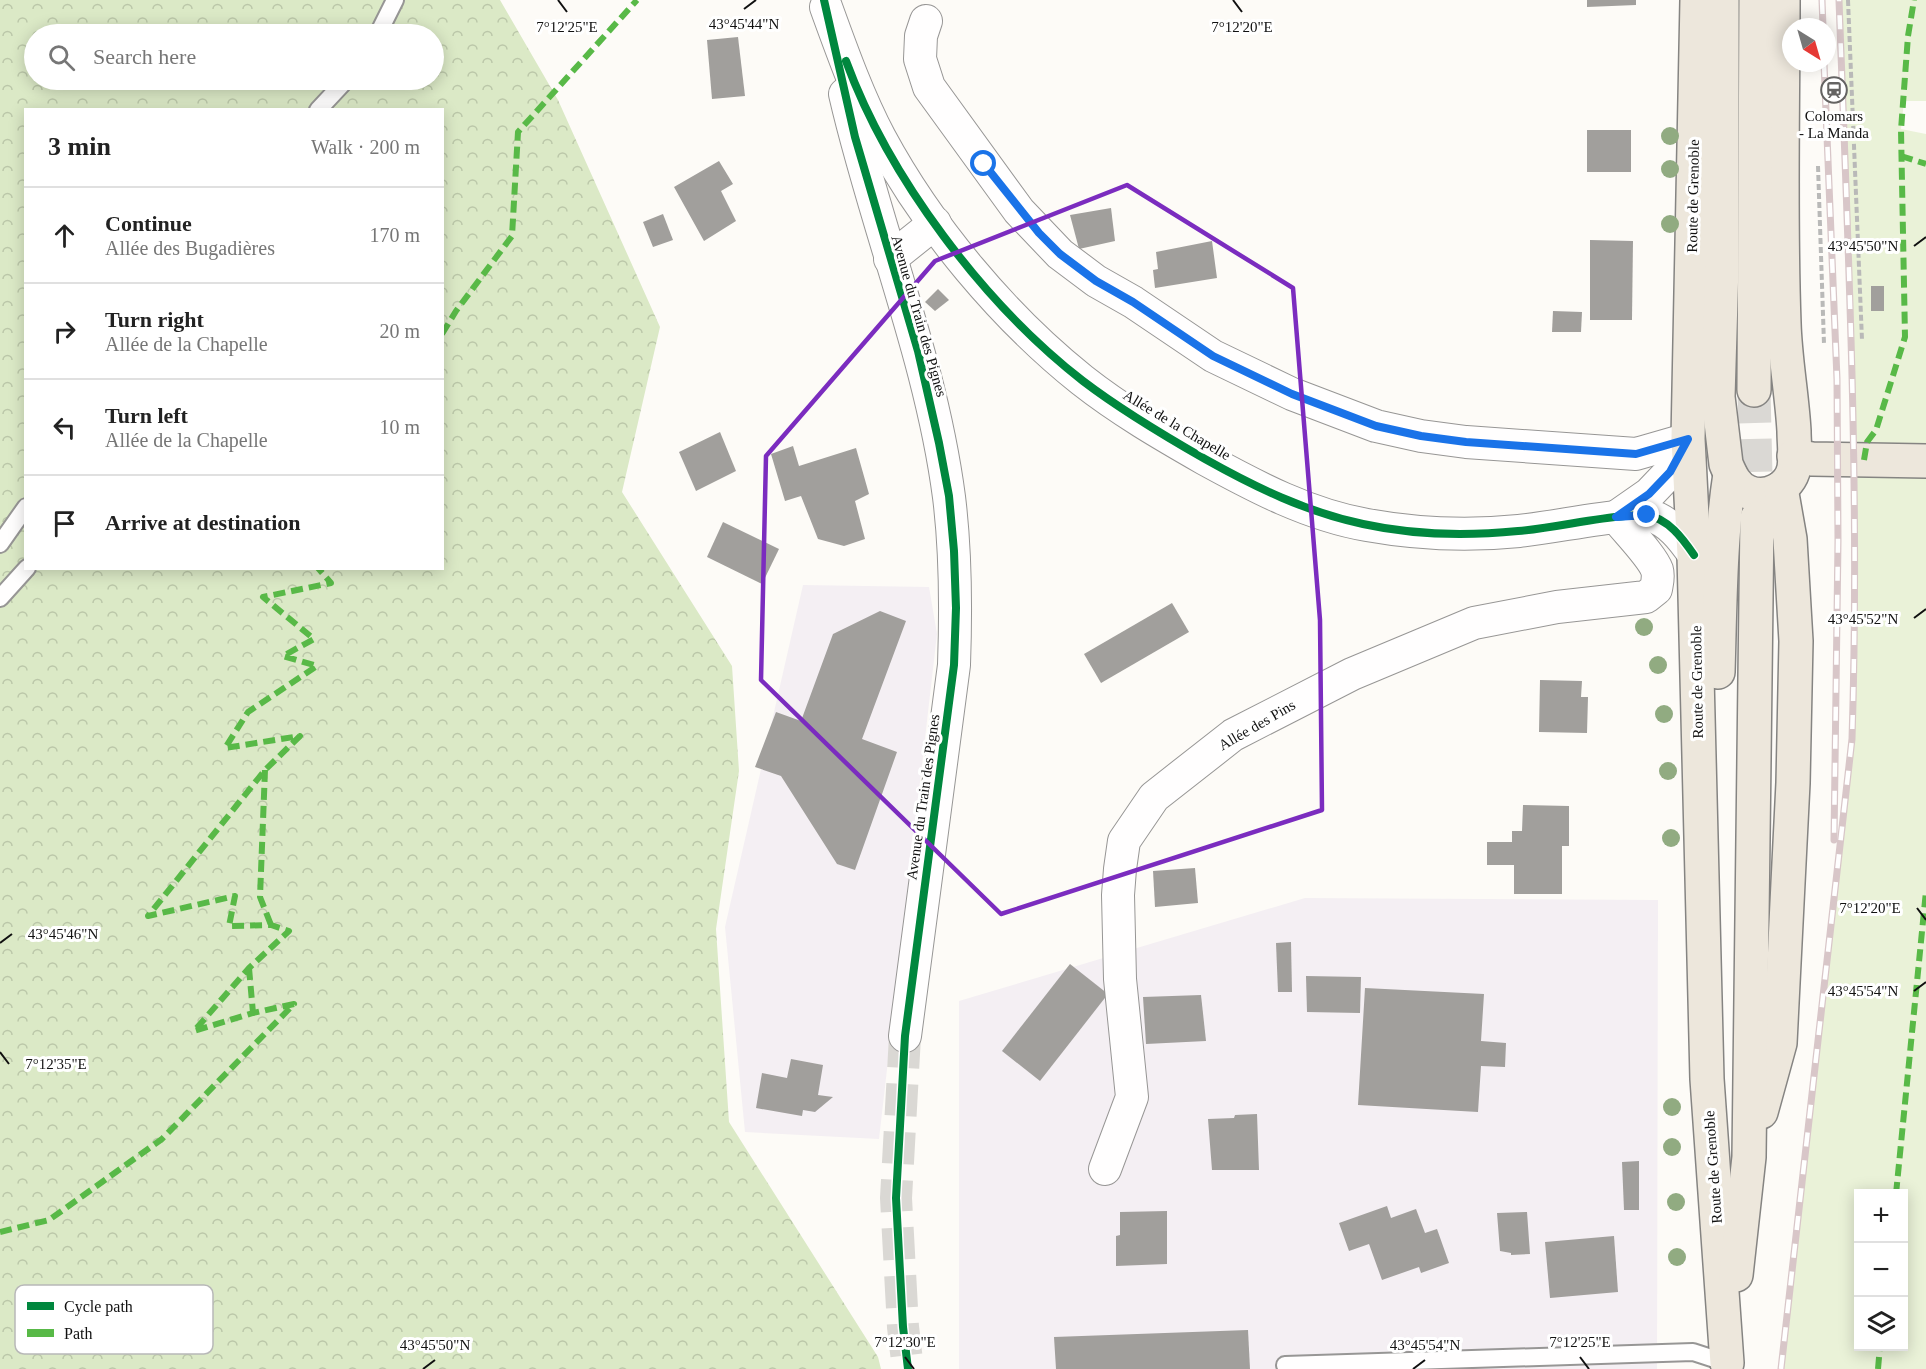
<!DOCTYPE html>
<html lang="en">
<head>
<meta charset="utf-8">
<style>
  body { margin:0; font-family:"Times New Roman",serif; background:#f2f2f2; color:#222 }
  .controls { position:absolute; right:18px; bottom:18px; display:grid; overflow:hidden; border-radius:0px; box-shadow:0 3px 15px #0003 }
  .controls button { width:54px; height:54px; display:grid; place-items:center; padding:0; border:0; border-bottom:2px solid #e0e0e0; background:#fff; color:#222; font:30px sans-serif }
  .compass { position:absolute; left:1782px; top:18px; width:54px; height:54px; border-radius:50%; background:#fff; box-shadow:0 3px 15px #0003; rotate:143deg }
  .stop { position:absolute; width:18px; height:18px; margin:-14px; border:4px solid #1a73e8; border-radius:50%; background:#fff }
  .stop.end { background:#1a73e8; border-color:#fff; box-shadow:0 2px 6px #0008 }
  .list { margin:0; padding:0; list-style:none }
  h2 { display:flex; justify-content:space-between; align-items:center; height:78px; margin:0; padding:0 24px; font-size:26px }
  h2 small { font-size:20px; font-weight:400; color:#767676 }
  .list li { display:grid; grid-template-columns:39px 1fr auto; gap:18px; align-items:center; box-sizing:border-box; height:96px; padding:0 24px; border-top:2px solid #e0e0e0 }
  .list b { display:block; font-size:22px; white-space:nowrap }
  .list p { margin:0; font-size:20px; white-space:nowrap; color:#767676 }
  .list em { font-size:20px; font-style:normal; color:#767676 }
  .icon { flex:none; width:33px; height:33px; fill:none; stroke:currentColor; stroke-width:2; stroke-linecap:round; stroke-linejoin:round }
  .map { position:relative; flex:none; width:1926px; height:1369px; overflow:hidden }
  .search { position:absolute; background:#fff; box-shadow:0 3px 15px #0003; left:24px; top:24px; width:420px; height:66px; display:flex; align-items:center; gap:15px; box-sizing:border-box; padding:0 21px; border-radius:33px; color:#767676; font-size:22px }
  .panel { position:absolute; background:#fff; box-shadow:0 3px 15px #0003; left:24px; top:108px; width:420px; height:462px; border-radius:0px }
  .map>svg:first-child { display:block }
  .industrial { fill:#f4eff3 }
  .grass { fill:#eaf2d8; fill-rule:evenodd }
  .forest { fill:url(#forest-crowns); fill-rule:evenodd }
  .building { fill:#a19f9c }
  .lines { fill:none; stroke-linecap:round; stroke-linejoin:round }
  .minor-tunnel { stroke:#dad8d4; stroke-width:32; stroke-dasharray:32 16; stroke-linecap:butt }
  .primary-tunnel { stroke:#dad8d4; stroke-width:33; stroke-dasharray:33 16; stroke-linecap:butt }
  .service-casing { stroke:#979695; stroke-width:20 }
  .minor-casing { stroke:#979695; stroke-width:34 }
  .primary-casing { stroke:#858482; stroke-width:36 }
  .path { stroke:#b9b9b8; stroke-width:4; stroke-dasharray:6 3; stroke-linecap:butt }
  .service { stroke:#fffefe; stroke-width:16 }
  .minor { stroke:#fffefe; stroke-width:32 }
  .primary { stroke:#ede7dc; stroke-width:33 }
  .rail-casing { stroke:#d8c6c8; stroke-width:7 }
  .rail { stroke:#fff; stroke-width:4.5; stroke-dasharray:14; stroke-linecap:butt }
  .quiet { stroke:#58b947; stroke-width:6; stroke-dasharray:12 6; stroke-linecap:butt }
  .cycleway-casing { stroke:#fff; stroke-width:11 }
  .cycleway { stroke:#00873e; stroke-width:8 }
  .tree { fill:#91ab81 }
  .route { stroke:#1a73e8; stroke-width:8 }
  .marked { fill:none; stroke:#7b2cbf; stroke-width:4.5; stroke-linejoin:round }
  .ticks { fill:none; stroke:#111; stroke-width:2 }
  .labels { text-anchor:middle; stroke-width:6; stroke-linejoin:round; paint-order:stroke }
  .poi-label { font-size:15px; fill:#111; stroke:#fff }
  .street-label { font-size:15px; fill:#111; stroke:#fff }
  .key { fill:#fff; stroke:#b8b8b8; stroke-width:1.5 }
  .key-label { font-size:16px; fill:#111 }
  .ticks-label { font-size:15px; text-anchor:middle; fill:#111; stroke:#fff; stroke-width:6; stroke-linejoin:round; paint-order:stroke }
</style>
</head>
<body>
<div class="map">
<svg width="1926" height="1369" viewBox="0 0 1926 1369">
  <defs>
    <pattern id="forest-crowns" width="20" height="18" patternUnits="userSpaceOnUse" patternTransform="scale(1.5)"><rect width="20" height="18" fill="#dbe9c6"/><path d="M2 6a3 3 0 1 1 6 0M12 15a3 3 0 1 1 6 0" fill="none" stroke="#bbc7a9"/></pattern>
  </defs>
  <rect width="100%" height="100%" fill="#fdfbf7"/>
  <g class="industrial">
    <polygon points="803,585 929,587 937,634 879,1139 745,1132 725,927"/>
    <polygon points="1305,898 1658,900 1657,1369 959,1369 959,1001"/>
  </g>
  <path class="grass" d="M 1839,0 L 1926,0 L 1926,101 L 1904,101 L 1901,129 L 1926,134 L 1926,1369 L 1781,1369 L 1852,739 C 1860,492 1848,246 1839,0 ZM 1858,1194 L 1904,1194 L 1904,1346 L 1858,1346 Z"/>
  <path class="forest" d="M 0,0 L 500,0 L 558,100 L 660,327 L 622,492 L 732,666 L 739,771 L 716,929 L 729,1122 L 878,1357 L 881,1369 L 0,1369 ZM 34,34 L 434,34 L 434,80 L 34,80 ZM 26,110 L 442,110 L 442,568 L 26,568 Z"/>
  <g class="building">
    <polygon points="1587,0 1636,0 1636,5 1587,7"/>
    <polygon points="738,37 745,96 712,99 707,40"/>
    <rect x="1587" y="130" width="44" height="42"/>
    <polygon points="719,161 733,184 721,191 736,221 704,241 674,187"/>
    <polygon points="1111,208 1115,241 1079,249 1070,215"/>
    <polygon points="663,214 673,240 653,247 643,222"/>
    <polygon points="1590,240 1633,241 1632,320 1590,320"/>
    <polygon points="1212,241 1217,278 1155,288 1153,270 1158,269 1156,252"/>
    <rect x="1871" y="286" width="13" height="25"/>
    <polygon points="938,289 949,300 935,311 925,302"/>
    <polygon points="1553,311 1582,312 1581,332 1552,332"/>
    <polygon points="720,432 736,471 696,491 679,452"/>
    <polygon points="793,446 799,466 856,448 869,494 855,501 865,539 844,546 818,539 801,496 785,501 771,454"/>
    <polygon points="723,522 779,549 762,584 707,557"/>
    <polygon points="1172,603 1189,632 1101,683 1084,654"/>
    <polygon points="880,611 906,621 862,739 897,752 855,870 837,864 781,776 755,767 776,712 801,721 833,634"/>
    <polygon points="1540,680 1582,681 1581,697 1588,697 1587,733 1539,732"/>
    <polygon points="1523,805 1569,806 1569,846 1562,846 1562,894 1514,894 1514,865 1487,865 1487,842 1512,842 1512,831 1522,831"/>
    <polygon points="1195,868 1198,903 1155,907 1153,871"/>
    <polygon points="1291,942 1292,992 1278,992 1276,943"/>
    <polygon points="1070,964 1108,994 1040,1081 1002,1051"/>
    <polygon points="1306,976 1361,977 1360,1013 1307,1012"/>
    <polygon points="1365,988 1484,994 1481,1041 1506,1043 1505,1067 1481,1066 1478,1112 1358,1105"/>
    <polygon points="1201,995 1206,1041 1146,1044 1143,997"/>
    <polygon points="791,1059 823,1065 818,1095 833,1097 815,1112 803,1110 802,1116 756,1108 762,1073 787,1078"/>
    <polygon points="1257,1114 1259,1170 1212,1170 1208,1119 1234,1118 1235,1115"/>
    <polygon points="1639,1161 1639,1210 1624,1210 1622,1162"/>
    <polygon points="1387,1206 1391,1218 1416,1209 1425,1233 1437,1229 1449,1263 1421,1273 1419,1267 1382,1280 1369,1244 1349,1251 1339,1223"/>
    <polygon points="1167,1211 1167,1264 1116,1266 1116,1236 1120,1235 1120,1212"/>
    <polygon points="1527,1212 1530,1254 1511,1255 1511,1253 1500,1251 1497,1213"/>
    <polygon points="1614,1236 1618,1292 1550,1298 1545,1242"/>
    <polygon points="1248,1330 1250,1369 1056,1369 1054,1337"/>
  </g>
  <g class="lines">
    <polyline class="minor-tunnel" points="905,1036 896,1198 903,1327 908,1369"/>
    <polyline class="primary-tunnel" points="1754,390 1757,518"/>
    <g class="service-casing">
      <g id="service">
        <polyline points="378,34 395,0"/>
        <polyline points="318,110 346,80"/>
        <polyline points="0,544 26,507"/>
        <polyline points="0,598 27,568"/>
        <polyline points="1285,1365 1693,1352 1727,1363"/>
      </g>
    </g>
    <g class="minor-casing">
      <g id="minor">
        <path d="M 826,7 C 842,51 858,96 880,138 C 928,227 1003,317 1082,380 C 1120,410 1163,435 1205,459 C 1256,487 1309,515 1367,525 C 1417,534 1469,536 1519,531 C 1555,527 1590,519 1626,516 C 1633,516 1642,514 1648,515 C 1669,520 1683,539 1694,555"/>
        <polyline points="926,21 921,36 920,59 929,87 1019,211 1060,254 1096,281 1133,302 1213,356 1292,394 1376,426 1421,436 1466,442 1636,454 1688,439"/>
        <path d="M 845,94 C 876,229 931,359 949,497 C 956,553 956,609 954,665 L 905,1036"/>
        <polyline points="890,259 935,223"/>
        <polyline points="1616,517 1649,494 1670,472 1688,439"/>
        <path d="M 1105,1169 L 1132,1097 L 1120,979 L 1118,895 L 1120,869 L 1124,841 L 1154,797 L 1233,735 L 1352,674 L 1474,623 L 1557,607 L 1646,597 L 1656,589 C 1657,583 1659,577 1657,570 C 1652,556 1626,530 1616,517"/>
      </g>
    </g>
    <g class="primary-casing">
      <g id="primary">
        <polyline points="1697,0 1688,439 1694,555 1707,1079 1727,1363"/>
        <path d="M 1722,0 L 1722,266 L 1718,397 L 1726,464 C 1731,476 1736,487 1748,492 C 1767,500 1790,488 1794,468 C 1796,456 1794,443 1794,431 C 1792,395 1785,359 1784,323 C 1780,215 1783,108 1783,0"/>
        <polyline points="1754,390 1756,0"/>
        <polyline points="1794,456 1812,459 1926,461"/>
        <path d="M 1718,672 C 1720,606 1720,539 1730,474"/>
        <polyline points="1761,1112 1780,1043 1793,783 1796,641 1790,539 1781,488"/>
        <polyline points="1736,1275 1749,1157 1757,518"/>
      </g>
    </g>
    <g class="path">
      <polyline points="1848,0 1862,340"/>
      <polyline points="1818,166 1824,344"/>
    </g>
    <use href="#service" class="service"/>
    <use href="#minor" class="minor"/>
    <use href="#primary" class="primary"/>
    <g class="rail-casing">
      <g id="rail">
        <polyline points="1822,0 1823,27"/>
        <polyline points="1824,63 1837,379 1838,541 1834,840"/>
        <path d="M 1781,1369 L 1852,739 C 1860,492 1848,246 1839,0"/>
      </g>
    </g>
    <use href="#rail" class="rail"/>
    <g class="quiet">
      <polyline points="1901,156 1926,164"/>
      <polyline points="442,334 456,311 512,236 518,132 637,0"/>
      <polyline points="1864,460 1867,442 1876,430 1905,337 1901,130 1908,36 1914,0"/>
      <polyline points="265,770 260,897 271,925"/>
      <polyline points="249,968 253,1013"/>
      <polyline points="1896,1194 1926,891"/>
      <polyline points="0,1232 49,1220 162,1139 294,1004 253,1013 194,1031 249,968 289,931 271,925 229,926 235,896 148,916 265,770 300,736 225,748 248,712 317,666 283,656 314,639 263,597 331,583 318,568"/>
      <polyline points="1878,1369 1880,1346"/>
    </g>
    <g class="cycleway-casing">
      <g id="cycleway">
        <polyline points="824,0 855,137 918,351 939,443 949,496 954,551 956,608 954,665 905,1036 896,1198 903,1327 908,1369"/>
        <path d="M 846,61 C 889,178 984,304 1083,381 C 1121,410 1163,435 1205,459 C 1255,487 1306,512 1363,524 C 1413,535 1468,536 1518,531 C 1554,528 1589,519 1625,516 C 1631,516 1640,514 1646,515 C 1668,518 1683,539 1694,555"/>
      </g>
    </g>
    <use href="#cycleway" class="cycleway"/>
  </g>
  <g class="tree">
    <circle cx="1670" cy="136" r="9"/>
    <circle cx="1670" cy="169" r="9"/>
    <circle cx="1670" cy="224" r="9"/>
    <circle cx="1644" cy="627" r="9"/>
    <circle cx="1658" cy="665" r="9"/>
    <circle cx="1664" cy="714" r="9"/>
    <circle cx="1668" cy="771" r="9"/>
    <circle cx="1671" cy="838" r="9"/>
    <circle cx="1672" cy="1107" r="9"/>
    <circle cx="1672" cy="1147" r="9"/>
    <circle cx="1676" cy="1202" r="9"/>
    <circle cx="1677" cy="1257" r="9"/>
  </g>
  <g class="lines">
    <polyline class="route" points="984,164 1039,233 1060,254 1096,281 1133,302 1213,356 1292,394 1376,426 1421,436 1466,442 1636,454 1688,439 1670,472 1649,494 1616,517 1647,515"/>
  </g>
  <path class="marked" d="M 1127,185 L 1293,288 L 1320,620 L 1322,810 L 1001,914 L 761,680 L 766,456 L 935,261 Z"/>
  <path class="ticks" d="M 558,0 L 567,12M 1233,0 L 1242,12M 744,9 L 756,0M 1914,246 L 1926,237M 1914,618 L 1926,609M 1917,908 L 1926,920M 0,943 L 12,934M 1914,991 L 1926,982M 0,1052 L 9,1064M 905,1357 L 914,1369M 1580,1357 L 1589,1369M 423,1369 L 435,1360M 1413,1369 L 1425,1360"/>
  <defs>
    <g id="station-ring" transform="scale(1.35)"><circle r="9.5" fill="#fff" stroke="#646362" stroke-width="1.5"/><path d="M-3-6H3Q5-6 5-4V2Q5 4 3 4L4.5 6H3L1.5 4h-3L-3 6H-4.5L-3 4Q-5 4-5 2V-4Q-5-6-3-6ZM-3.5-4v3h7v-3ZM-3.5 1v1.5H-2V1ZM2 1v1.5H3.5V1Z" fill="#646362"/></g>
  </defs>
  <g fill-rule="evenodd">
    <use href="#station-ring" x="1834" y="90"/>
  </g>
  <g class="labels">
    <g class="poi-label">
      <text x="1834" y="121">Colomars<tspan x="1834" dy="17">- La Manda</tspan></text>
    </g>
    <g class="street-label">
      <text transform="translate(1693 196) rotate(-89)" y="5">Route de Grenoble</text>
      <text transform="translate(919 316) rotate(74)" y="5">Avenue du Train des Pignes</text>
      <text transform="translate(1177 425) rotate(31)" y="5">Allée de la Chapelle</text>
      <text transform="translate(1697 682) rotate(-91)" y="5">Route de Grenoble</text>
      <text transform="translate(1257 725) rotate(-30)" y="5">Allée des Pins</text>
      <text transform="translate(923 797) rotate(-82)" y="5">Avenue du Train des Pignes</text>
      <text transform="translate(1713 1167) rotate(-94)" y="5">Route de Grenoble</text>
    </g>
  </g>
  <rect x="15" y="1285" width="198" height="69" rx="9" class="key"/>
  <rect x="27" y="1302" width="27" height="8" fill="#00873e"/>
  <rect x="27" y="1329" width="27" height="8" fill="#58b947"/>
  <g class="key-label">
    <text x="64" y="1312">Cycle path</text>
    <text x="64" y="1339">Path</text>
  </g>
  <g class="ticks-label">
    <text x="744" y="29">43°45'44"N</text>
    <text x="1242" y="32">7°12'20"E</text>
    <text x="567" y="32">7°12'25"E</text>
    <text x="1863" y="251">43°45'50"N</text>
    <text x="1863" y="624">43°45'52"N</text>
    <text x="1870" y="913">7°12'20"E</text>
    <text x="63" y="939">43°45'46"N</text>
    <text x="1863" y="996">43°45'54"N</text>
    <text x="56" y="1069">7°12'35"E</text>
    <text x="905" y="1347">7°12'30"E</text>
    <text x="1580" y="1347">7°12'25"E</text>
    <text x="435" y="1350">43°45'50"N</text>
    <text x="1425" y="1350">43°45'54"N</text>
  </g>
</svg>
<div class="controls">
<button>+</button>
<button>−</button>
<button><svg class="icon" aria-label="layers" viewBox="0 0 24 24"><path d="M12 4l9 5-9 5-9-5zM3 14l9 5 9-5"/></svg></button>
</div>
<svg class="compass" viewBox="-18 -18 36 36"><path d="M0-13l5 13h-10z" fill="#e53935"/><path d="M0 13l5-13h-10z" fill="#767676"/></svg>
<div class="stop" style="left:984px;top:164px"></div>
<div class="stop end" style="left:1647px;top:515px"></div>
<div class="search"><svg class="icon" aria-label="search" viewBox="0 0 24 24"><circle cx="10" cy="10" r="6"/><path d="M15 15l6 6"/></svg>Search here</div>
<section class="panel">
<h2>3 min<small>Walk · 200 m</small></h2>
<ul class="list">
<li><svg class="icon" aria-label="ahead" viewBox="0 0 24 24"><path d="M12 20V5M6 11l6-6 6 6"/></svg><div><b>Continue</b><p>Allée des Bugadières</p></div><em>170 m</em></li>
<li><svg class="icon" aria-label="right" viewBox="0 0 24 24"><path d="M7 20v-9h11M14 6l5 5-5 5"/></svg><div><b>Turn right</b><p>Allée de la Chapelle</p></div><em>20 m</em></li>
<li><svg class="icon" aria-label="left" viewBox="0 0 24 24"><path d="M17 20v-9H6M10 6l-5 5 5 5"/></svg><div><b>Turn left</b><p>Allée de la Chapelle</p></div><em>10 m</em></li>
<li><svg class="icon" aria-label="arrive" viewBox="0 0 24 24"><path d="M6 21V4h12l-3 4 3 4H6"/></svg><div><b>Arrive at destination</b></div></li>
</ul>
</section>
</div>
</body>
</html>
